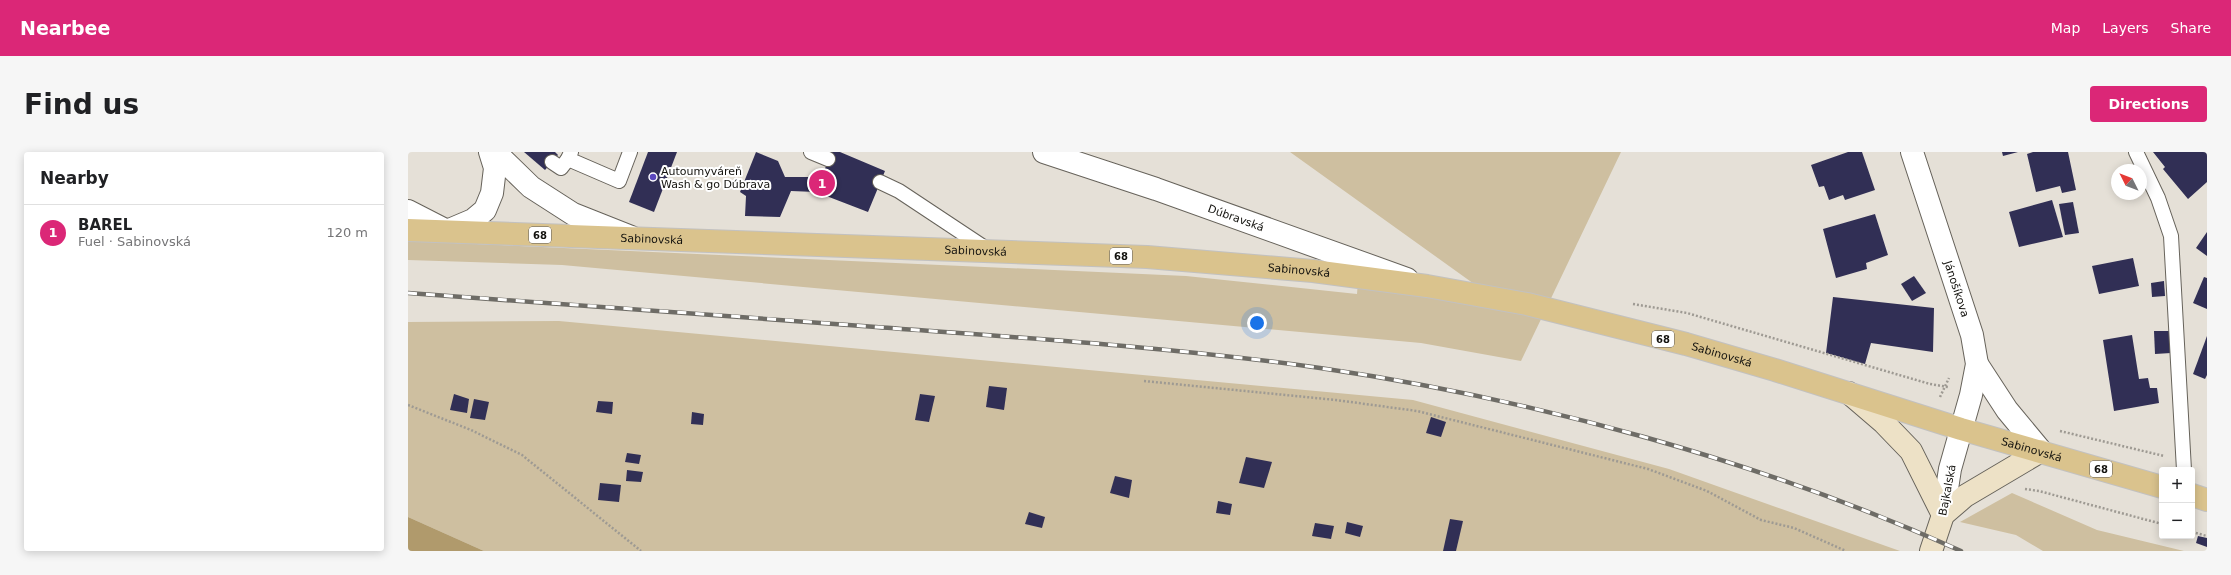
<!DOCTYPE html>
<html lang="en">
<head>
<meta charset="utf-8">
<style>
  body { margin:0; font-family:"DejaVu Sans",sans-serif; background:#f6f6f6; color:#202124 }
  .controls { position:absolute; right:12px; bottom:12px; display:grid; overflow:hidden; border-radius:4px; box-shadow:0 2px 10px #0003 }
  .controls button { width:36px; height:36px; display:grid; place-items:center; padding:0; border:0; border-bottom:1px solid #e0e0e0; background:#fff; color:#202124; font:20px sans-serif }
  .compass { position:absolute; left:1703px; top:12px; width:36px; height:36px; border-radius:50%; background:#fff; box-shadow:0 2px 10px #0003; rotate:312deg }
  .you { position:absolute; left:849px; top:171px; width:14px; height:14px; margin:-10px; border:3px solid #fff; border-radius:50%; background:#1a73e8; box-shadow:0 0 0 6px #1a73e833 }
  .badge { display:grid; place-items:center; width:26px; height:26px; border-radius:50%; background:#db2777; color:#fff; font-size:13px; font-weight:700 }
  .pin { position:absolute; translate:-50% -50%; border:2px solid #fff; box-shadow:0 1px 4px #0006 }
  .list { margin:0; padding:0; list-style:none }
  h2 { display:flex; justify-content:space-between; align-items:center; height:52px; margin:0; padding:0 16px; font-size:17px }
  h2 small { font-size:13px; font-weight:400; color:#757577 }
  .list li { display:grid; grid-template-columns:26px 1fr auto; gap:12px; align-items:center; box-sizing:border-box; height:56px; padding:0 16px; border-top:1px solid #e0e0e0 }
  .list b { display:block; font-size:15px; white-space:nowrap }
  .list p { margin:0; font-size:13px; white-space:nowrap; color:#757577 }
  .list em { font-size:13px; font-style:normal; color:#757577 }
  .map { position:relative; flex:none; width:1799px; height:399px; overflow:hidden; border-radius:4px }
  header { display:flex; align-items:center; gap:24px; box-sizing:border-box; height:56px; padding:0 20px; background:#db2777; color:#fff }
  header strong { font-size:19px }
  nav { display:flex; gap:22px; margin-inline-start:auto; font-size:14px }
  .intro { display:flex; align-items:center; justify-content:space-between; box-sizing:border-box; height:96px; padding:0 24px }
  h1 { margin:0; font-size:28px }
  .button { padding:10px 18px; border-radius:4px; background:#db2777; color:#fff; font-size:14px; font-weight:700 }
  main { display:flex; gap:24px; padding:0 24px }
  aside { flex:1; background:#fff; border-radius:4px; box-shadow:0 2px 10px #0003 }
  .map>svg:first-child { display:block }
  .green { fill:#cebfa0 }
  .water { fill:#b09a6c }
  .building { fill:#312f55 }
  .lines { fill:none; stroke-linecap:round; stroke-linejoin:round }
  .lane-casing { stroke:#67635b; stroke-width:16 }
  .street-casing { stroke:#67635b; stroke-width:24 }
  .secondary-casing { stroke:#67635b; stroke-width:24 }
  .primary-casing { stroke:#c2c1c0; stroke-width:24 }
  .path { stroke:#9e9a93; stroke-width:2.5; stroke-dasharray:2 2; stroke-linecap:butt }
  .lane { stroke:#fff; stroke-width:14 }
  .street { stroke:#fff; stroke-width:22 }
  .secondary { stroke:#ede1c6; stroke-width:22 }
  .primary { stroke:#dac38d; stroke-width:22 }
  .rail-casing { stroke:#6e6c66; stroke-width:4.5 }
  .rail { stroke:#fff; stroke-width:3; stroke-dasharray:9; stroke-linecap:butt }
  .poi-dot { fill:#5b47bf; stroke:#fff; stroke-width:1.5 }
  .labels { text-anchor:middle; stroke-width:4; stroke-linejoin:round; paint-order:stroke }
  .shield { fill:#fff; stroke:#5a5956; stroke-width:1 }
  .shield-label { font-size:10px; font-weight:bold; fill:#13120e }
  .poi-label { font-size:11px; fill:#13120e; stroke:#fff; text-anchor:start }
  .street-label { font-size:11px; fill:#13120e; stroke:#fff }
</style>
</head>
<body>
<header>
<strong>Nearbee</strong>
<nav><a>Map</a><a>Layers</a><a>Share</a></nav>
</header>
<div class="intro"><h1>Find us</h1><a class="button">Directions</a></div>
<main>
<aside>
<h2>Nearby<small></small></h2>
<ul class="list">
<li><span class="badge">1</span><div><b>BAREL</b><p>Fuel · Sabinovská</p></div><em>120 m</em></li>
</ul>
</aside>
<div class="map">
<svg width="1799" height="399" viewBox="0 0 1799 399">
  <rect width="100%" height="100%" fill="#e5e0d7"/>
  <g class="green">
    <polygon points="882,0 1213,0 1113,209 1013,191 154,113 0,108 0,89 778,124 949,142 950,129 1094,152"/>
    <polygon points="151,169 1005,248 1261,317 1492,399 76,399 0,365 0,170"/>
    <polygon points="1604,341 1689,378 1776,399 1635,399 1608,383 1552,370"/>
  </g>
  <polygon class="water" points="0,365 76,399 0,399"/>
  <g class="building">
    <polygon points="116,0 147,0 150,3 137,18"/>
    <polygon points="240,0 269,0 246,60 221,50"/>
    <polygon points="348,0 370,9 377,25 414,25 423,0 432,0 477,19 460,60 408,40 383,39 372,65 337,64 338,44 332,40"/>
    <polygon points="1440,0 1454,0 1467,38 1437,48 1435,43 1421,48 1416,34 1411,35 1403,13"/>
    <polygon points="1594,0 1610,0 1595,4"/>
    <polygon points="1625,0 1660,0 1668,38 1654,41 1652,34 1628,40 1619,2"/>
    <polygon points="1745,0 1799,0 1799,30 1780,47 1755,17 1757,15"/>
    <polygon points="1644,48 1655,85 1611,95 1601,60"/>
    <polygon points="1665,50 1671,81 1657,83 1651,52"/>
    <polygon points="1467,62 1480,103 1458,111 1459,117 1428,126 1415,77"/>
    <polygon points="1799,80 1799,104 1788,96"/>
    <polygon points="1725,106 1731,134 1691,142 1684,114"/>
    <polygon points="1506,124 1518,141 1504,149 1493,132"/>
    <polygon points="1796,125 1799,126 1799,157 1785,151"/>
    <polygon points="1756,129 1757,144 1744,145 1743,131"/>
    <polygon points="1425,145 1526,156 1525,200 1463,191 1457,212 1418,201"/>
    <polygon points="1746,179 1762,179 1763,201 1747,202"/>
    <polygon points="1724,183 1731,227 1740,226 1742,236 1749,236 1751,251 1706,259 1695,188"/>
    <polygon points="1799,184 1799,223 1797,227 1785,222"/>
    <polygon points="581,234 599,236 596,258 578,255"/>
    <polygon points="46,242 61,247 59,261 42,258"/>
    <polygon points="512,242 527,244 521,270 507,268"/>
    <polygon points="66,247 81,250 77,268 62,266"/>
    <polygon points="190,249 205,250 204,262 188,260"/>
    <polygon points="284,260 296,262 295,273 283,272"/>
    <polygon points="1023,265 1038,270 1033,285 1018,281"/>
    <polygon points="219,301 233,303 231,312 217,310"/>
    <polygon points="838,305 864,310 856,336 831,331"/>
    <polygon points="219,318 235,320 233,330 218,329"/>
    <polygon points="707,324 724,328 721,346 702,341"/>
    <polygon points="192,331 213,333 211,350 190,348"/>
    <polygon points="810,349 824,352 822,363 808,361"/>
    <polygon points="621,360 637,365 634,376 617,372"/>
    <polygon points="1042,367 1055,369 1048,399 1035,399"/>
    <polygon points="939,370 955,374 952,385 937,381"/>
    <polygon points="907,371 926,374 923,387 904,384"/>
    <polygon points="1790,384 1799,386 1799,395 1788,391"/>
  </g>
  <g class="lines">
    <g class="lane-casing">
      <g id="lane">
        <polyline points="163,0 160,7 211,29 222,0"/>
        <polyline points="403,0 420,7"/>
        <polyline points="1728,0 1750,46 1763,84 1776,318"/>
        <polyline points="144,10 153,16 160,7"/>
        <polyline points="472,30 491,39 580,98"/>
      </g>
    </g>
    <g class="street-casing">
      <g id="street">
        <polyline points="87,0 123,35 165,62 223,85"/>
        <path id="s1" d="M 636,0 L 748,37 L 999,127"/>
        <path id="s2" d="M 1504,0 L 1564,183 L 1569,212 L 1563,243 L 1542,317 L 1535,363"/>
        <polyline points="0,59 39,79 65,68 77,58 84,41 87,16 82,0"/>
        <polyline points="1569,212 1599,258 1633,299"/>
      </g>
    </g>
    <g class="secondary-casing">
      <g id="secondary">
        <polyline points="1441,241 1476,271 1503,299 1535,363"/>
        <polyline points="1523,399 1535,363 1557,344 1633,299"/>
      </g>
    </g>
    <g class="primary-casing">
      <g id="primary">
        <path id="s3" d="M 0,78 L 739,105 L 905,119 L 1019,134 L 1119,152 L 1278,192 L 1367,218 L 1553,277 L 1754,335"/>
        <polyline points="1784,343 1799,348"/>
      </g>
    </g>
    <g class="path">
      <polyline points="1225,152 1279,161 1522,232 1540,235"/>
      <polyline points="736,229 928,248 1009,259 1240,317 1299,339 1353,368 1386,376 1438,399"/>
      <polyline points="1532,245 1541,226"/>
      <polyline points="0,253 63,278 114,303 233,399"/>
      <polyline points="1652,279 1756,304"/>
      <polyline points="1617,337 1631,339 1754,372"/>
      <polyline points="1784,380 1799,384"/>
    </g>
    <use href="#lane" class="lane"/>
    <use href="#street" class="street"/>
    <use href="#secondary" class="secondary"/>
    <use href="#primary" class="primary"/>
    <g class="rail-casing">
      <path id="rail" d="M 0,141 C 156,152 312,163 468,175 C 617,186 765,195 912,216 C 1126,247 1356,310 1553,399"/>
    </g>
    <use href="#rail" class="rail"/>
  </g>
  <circle class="poi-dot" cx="245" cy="25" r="4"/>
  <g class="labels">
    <g class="shield">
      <rect x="121" y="75" width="22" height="16" rx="3"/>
      <rect x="702" y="96" width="22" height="16" rx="3"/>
      <rect x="1244" y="179" width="22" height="16" rx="3"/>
      <rect x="1682" y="309" width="22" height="16" rx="3"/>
    </g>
    <g class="shield-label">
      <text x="132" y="87">68</text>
      <text x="713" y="108">68</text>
      <text x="1255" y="191">68</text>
      <text x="1693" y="321">68</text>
    </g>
    <g class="poi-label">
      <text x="253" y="23">Autoumyváreň<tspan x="253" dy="13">Wash &amp; go Dúbrava</tspan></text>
    </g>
    <g class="street-label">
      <text dy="4" stroke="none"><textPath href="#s1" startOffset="203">Dúbravská</textPath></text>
      <text dy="4" stroke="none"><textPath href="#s3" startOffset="244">Sabinovská</textPath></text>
      <text dy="4" stroke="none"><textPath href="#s3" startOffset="568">Sabinovská</textPath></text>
      <text dy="4" stroke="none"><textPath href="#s3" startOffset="892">Sabinovská</textPath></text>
      <text dy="4" stroke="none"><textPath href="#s2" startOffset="144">Jánošíkova</textPath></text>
      <text dy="4" stroke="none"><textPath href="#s3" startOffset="1324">Sabinovská</textPath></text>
      <text dy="4" stroke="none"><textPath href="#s3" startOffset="1648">Sabinovská</textPath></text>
      <text transform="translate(1539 338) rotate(-79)" y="4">Bajkalská</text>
    </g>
  </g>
</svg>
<div class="controls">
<button>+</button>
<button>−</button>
</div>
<svg class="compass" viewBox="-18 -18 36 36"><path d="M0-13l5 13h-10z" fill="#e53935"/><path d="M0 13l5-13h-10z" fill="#757577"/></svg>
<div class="you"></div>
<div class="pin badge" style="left:414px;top:31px">1</div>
</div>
</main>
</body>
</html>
